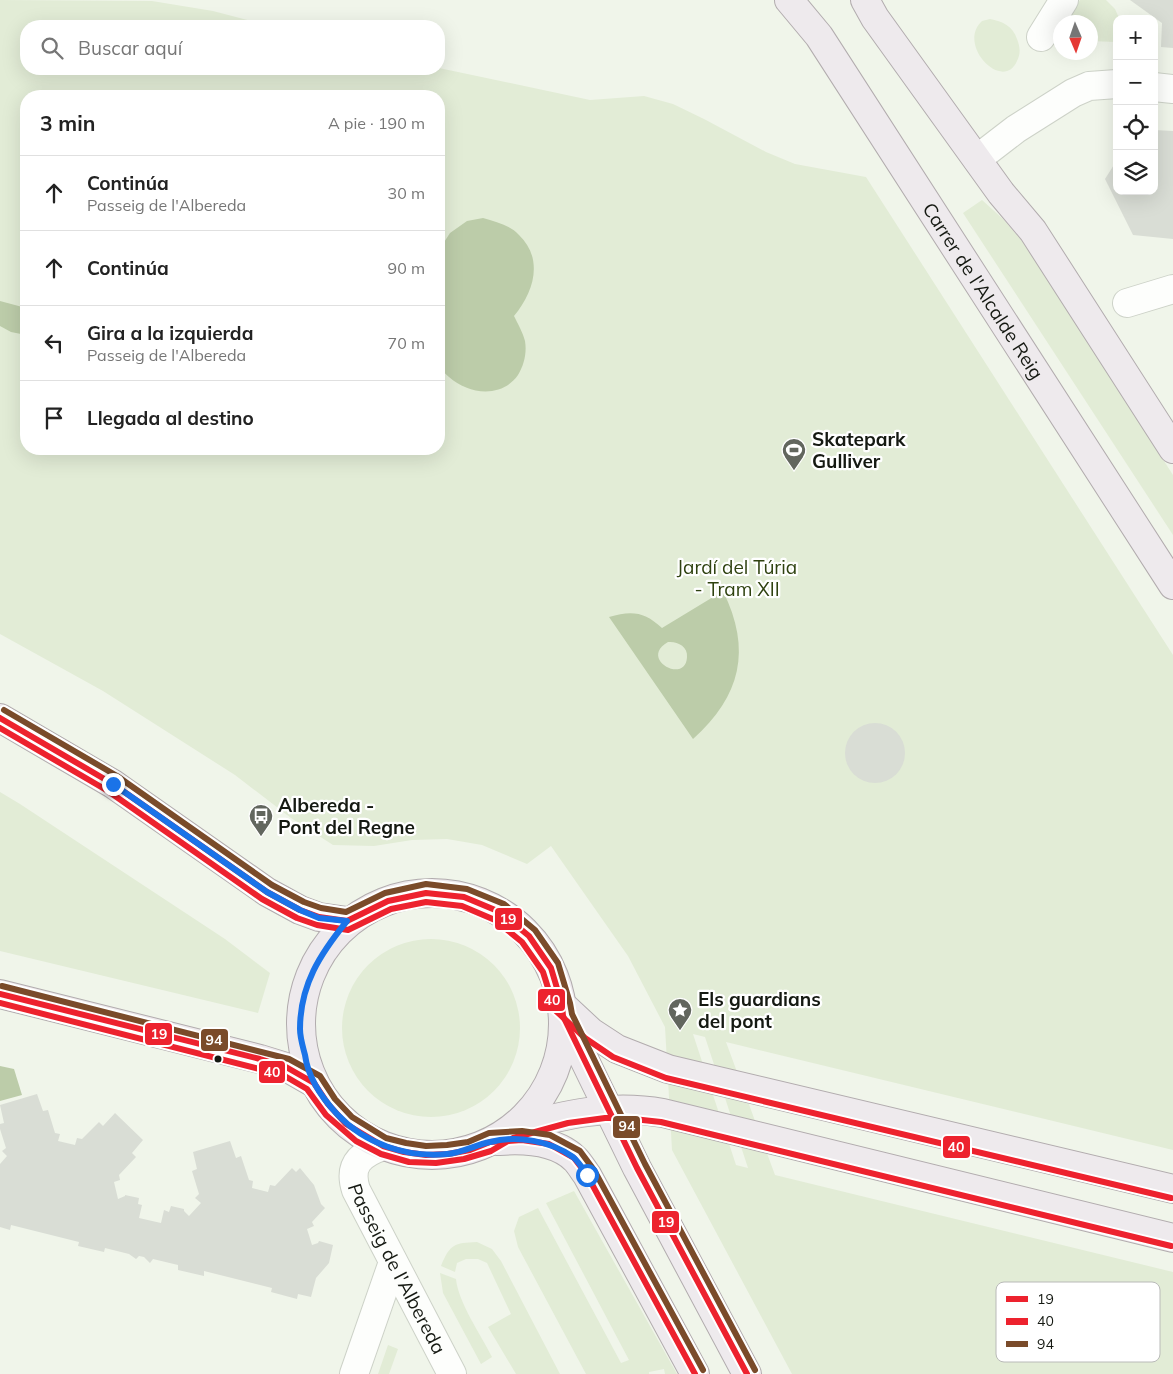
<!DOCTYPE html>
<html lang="es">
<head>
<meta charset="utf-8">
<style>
  body { margin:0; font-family:Mulish,sans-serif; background:#f6f6f6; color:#222 }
  .controls { position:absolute; right:15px; top:15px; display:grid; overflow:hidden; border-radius:10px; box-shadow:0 5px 20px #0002 }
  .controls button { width:45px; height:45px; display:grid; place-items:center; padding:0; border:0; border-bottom:1px solid #e0e0e0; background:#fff; color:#222; font:25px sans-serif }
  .compass { position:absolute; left:1053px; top:15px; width:45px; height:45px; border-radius:50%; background:#fff; box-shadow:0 5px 20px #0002; rotate:178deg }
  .stop { position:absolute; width:15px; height:15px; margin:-11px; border:4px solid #1a73e8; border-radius:50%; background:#fff }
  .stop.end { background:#1a73e8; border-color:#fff; box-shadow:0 1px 5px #0008 }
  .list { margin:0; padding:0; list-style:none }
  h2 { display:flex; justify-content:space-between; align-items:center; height:65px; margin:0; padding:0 20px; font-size:21px }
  h2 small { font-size:16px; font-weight:400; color:#767676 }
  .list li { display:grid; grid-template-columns:32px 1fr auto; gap:15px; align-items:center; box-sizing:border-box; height:75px; padding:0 20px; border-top:1px solid #e0e0e0 }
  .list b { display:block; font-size:19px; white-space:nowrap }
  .list p { margin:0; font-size:16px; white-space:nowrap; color:#767676 }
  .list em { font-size:16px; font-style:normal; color:#767676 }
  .icon { flex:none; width:28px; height:28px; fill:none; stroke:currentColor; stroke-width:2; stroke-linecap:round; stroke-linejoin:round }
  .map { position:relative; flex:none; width:1173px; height:1374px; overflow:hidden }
  .search { position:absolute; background:#fff; box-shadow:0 5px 20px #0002; left:20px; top:20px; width:425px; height:55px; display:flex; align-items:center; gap:12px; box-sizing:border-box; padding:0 18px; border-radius:20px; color:#767676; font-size:19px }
  .panel { position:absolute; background:#fff; box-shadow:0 5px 20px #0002; left:20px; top:90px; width:425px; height:365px; border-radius:20px }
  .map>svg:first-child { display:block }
  .green { fill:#e2ecd6; fill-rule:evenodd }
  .water { fill:#bccca9; fill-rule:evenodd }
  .building { fill:#d9ddd5 }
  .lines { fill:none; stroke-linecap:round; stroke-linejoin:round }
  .minor-casing { stroke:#cdd2c8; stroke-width:30 }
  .major-casing { stroke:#b2acae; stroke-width:30 }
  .minor { stroke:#fdfefc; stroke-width:28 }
  .major { stroke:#eeeaed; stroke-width:28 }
  .bus-1-casing { stroke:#fff; stroke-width:10 }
  .bus-2-casing { stroke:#fff; stroke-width:10 }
  .bus-3-casing { stroke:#fff; stroke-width:10 }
  .bus-1 { stroke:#ed222e; stroke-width:6 }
  .bus-2 { stroke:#ed222e; stroke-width:6 }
  .bus-3 { stroke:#7a4b2a; stroke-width:6 }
  .route { stroke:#1a73e8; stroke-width:6 }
  .bus-dot { fill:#151912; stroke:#fff; stroke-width:2 }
  .labels { text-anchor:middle; stroke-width:4.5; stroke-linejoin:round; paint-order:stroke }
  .street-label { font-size:19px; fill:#151912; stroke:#fff }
  .poi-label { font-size:19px; font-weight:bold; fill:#151912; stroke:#fff; text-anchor:start }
  .park-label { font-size:19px; fill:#2f4210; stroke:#fff }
  .key { fill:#fff; stroke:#b9bab8; stroke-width:1 }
  .key-label { font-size:14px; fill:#151912 }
  .line-badge { stroke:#fff; stroke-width:2 }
  .badge-label { font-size:14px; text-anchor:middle; font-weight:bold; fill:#fff }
</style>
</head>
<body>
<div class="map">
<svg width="1173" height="1374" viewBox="0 0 1173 1374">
  <rect width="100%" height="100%" fill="#f0f5ea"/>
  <g class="green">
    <path d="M 0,0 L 152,1 L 213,11 L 270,26 L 26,26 L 26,69 L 439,68 L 590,100 L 644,96 L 673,104 L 704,119 L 766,152 L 795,164 L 866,177 L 1173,655 L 1173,1150 L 726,1042 L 775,1175 L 1173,1272 L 1173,1374 L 792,1374 L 672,1150 L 665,1027 L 628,956 L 551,846 L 527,864 L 482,845 L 447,839 L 412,840 L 374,846 L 333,845 L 291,818 L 235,775 L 103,691 L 0,634 ZM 26,96 L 439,96 L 439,449 L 26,449 ZM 693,1034 L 705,1037 L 748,1168 L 736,1165 Z"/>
    <polygon points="1080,0 1106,0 1115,9 1119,18 1117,19 1115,42 1091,41 1090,22 1067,22"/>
    <path d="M 990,19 C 1002,21 1013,26 1017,39 C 1020,47 1021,53 1017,61 C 1003,93 956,45 982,21 Z"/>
    <polygon points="982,200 1003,219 1028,248 1173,475 1173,535 963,213"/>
    <polygon points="0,792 20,804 225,939 270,973 258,1013 0,951"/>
    <circle cx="431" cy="1028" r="89"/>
    <polygon points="574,1191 677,1374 665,1374 664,1369 649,1372 649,1374 586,1374 518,1247 514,1231 519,1217 538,1208 621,1363 629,1360 546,1203"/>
    <path d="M 477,1242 L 492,1249 L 501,1261 L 560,1374 L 516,1374 L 488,1327 L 511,1314 L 487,1263 L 478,1259 L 466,1259 L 457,1263 L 455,1272 L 441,1266 C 450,1244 454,1243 477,1242 Z"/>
    <path d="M 440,1273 L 456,1279 C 458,1302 481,1335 492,1357 L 481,1364 L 443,1293 Z"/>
    <polygon points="388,1345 398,1349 389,1374 378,1374"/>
  </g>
  <g class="water">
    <path d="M 483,218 C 496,222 510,225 519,235 C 544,259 534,292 514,316 C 518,324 523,333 525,341 C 527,353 524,365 518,375 C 502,398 469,395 449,377 C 445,374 442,370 439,366 L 439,250 L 450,233 L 467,221 Z"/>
    <polygon points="0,301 26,308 26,335 11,332 0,326"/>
    <path d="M 723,591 C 752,650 741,696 693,739 L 609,617 C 632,610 645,612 662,628 ZM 668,642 C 677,641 688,646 687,657 C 686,685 638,659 668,642 Z"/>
    <polygon points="0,1066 14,1069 22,1095 0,1101"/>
  </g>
  <g class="building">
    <polygon points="1130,0 1173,0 1173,48 1161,47 1162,23"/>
    <polygon points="1154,130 1173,131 1173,239 1133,235 1105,179 1117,160 1117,191 1154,191"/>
    <circle cx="875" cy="753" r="30"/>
    <polygon points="37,1094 43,1111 48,1110 55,1133 60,1134 58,1141 75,1145 77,1138 82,1139 99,1122 103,1126 115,1113 143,1140 132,1153 136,1157 119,1175 120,1180 114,1182 118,1199 125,1196 125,1195 139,1198 138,1204 142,1205 139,1218 161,1223 164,1210 169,1212 171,1206 184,1209 184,1211 189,1216 201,1203 195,1198 199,1194 192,1171 197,1169 193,1152 230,1141 236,1158 241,1156 249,1180 253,1181 252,1188 268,1192 270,1185 275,1186 292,1168 296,1172 300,1168 314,1185 321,1204 325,1208 312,1222 314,1226 307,1229 312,1245 318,1243 319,1241 333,1245 329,1263 316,1278 311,1297 298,1294 297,1299 271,1292 272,1288 204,1271 204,1276 178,1270 178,1265 153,1259 150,1263 144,1257 139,1256 136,1259 129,1254 105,1248 104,1252 78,1246 79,1242 11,1225 10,1230 0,1227 0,1164 7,1156 2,1151 6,1148 0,1129 0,1124 4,1123 0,1105"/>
  </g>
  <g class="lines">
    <g class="minor-casing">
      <g id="minor">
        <polyline points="1041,37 1064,0"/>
        <polyline points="1154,87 1173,89"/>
        <polyline points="977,159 1016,129 1073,93 1089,86 1117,84"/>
        <polyline points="1127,303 1173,289"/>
        <path id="s1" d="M 383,1146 C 360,1154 348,1165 356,1190 L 452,1374"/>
        <polyline points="354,1374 393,1262"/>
      </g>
    </g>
    <g class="major-casing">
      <g id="major">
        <path id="s2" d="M 789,0 L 819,36 L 1173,585"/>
        <polyline points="865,0 875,18 1001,193 1033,231 1173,449"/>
        <polyline points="0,718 113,784 267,892 300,910 319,917 347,921"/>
        <circle cx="432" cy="1024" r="131"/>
        <polyline points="0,994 260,1059 286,1067 314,1083"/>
        <polyline points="562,1005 591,1032 617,1049 668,1069 1173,1189"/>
        <polyline points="563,1016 637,1168 747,1374"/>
        <path d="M 515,1129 C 564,1114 611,1104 663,1113 L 1173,1238"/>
        <path d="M 499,1141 C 525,1139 555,1140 575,1159 C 580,1164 583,1170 587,1175 L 695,1374"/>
      </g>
    </g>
    <use href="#minor" class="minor"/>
    <use href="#major" class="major"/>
    <g class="bus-1-casing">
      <g id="bus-1">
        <polyline points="0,718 113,784 267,892 300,910 319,917 347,921"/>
        <polyline points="347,921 388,901 426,893 464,897 500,912 529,936 551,968 562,1005 563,1016 637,1168 747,1374"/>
        <polyline points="0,994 260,1059 286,1067 314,1083"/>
        <polyline points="314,1083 328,1104 346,1124 383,1146 404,1152 426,1155 448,1154 470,1150 490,1142 522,1140 549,1144 574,1158 587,1175 695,1374"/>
      </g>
    </g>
    <g class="bus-2-casing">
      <g id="bus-2">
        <polyline points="0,728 108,791 262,899 297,918 317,925 348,930 391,909 426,902 462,906 495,920 522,942 543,972 555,1010 585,1038 613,1057 666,1078 1171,1198"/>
        <polyline points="0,1003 283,1075 307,1089 326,1115 356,1141 381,1154 409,1162 436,1163 464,1159 491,1151 513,1138 568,1123 605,1118 624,1118 661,1122 1171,1246"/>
      </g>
    </g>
    <g class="bus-3-casing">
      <g id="bus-3">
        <polyline points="4,710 117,776 272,885 304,902 321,908 346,912 385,893 426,884 467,889 504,904 535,930 558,963 570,1003 572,1014 645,1164 755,1370"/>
        <polyline points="2,986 289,1059 320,1076 335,1099 352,1117 386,1138 406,1143 426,1146 447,1145 468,1142 489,1133 522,1131 550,1135 580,1151 594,1170 703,1370"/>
      </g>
    </g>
    <use href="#bus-1" class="bus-1"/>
    <use href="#bus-2" class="bus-2"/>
    <use href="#bus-3" class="bus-3"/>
  </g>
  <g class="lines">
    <path class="route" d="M 113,784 L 267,892 L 300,910 L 319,918 L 347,921 C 320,954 300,985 300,1029 C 300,1038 303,1047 305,1055 C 308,1077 322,1098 337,1114 C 365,1144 407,1158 447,1154 C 462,1153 475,1145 490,1142 C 517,1135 551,1141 573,1157 C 579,1162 583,1169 587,1175"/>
  </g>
  <defs>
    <g id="stadium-pin" transform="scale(1.25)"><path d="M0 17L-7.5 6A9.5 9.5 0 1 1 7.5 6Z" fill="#62665e" stroke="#fff"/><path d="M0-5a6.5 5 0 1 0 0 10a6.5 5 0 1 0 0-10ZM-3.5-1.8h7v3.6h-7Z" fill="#fff"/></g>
    <g id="bus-pin" transform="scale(1.25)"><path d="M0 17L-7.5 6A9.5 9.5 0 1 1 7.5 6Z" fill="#62665e" stroke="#fff"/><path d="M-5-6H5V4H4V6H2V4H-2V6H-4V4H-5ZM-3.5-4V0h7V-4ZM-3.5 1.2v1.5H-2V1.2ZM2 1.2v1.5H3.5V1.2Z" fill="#fff"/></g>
    <g id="sight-pin" transform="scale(1.25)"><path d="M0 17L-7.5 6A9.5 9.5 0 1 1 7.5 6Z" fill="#62665e" stroke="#fff"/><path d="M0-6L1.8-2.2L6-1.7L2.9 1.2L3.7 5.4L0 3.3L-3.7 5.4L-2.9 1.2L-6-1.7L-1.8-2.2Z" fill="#fff"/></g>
  </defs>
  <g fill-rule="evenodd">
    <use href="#stadium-pin" x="794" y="450"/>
    <use href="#bus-pin" x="261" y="816"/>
    <use href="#sight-pin" x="680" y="1010"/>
  </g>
  <circle class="bus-dot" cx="218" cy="1059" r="4.5"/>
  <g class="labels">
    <g class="street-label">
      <text dy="7" stroke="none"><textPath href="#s2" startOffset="350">Carrer de l'Alcalde Reig</textPath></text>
      <text dy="7" stroke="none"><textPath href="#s1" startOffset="148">Passeig de l'Albereda</textPath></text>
    </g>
    <g class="poi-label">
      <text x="812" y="446">Skatepark<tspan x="812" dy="22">Gulliver</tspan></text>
      <text x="278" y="812">Albereda -<tspan x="278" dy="22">Pont del Regne</tspan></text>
      <text x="698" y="1006">Els guardians<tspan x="698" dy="22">del pont</tspan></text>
    </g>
    <g class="park-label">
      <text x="737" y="574">Jardí del Túria<tspan x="737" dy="22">- Tram XII</tspan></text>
    </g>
  </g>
  <rect x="996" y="1282" width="164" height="80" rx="8" class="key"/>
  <rect x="1006" y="1296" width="22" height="6" fill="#ed222e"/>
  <rect x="1006" y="1318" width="22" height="7" fill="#ed222e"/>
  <rect x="1006" y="1341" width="22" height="6" fill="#7a4b2a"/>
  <g class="key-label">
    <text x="1037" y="1304">19</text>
    <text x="1037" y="1326">40</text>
    <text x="1037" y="1349">94</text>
  </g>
  <g class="line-badge">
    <rect x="494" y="907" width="29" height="24" rx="5" fill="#ed222e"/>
    <rect x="537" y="988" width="29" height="24" rx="5" fill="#ed222e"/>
    <rect x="144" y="1022" width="29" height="24" rx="5" fill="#ed222e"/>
    <rect x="200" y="1028" width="29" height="24" rx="5" fill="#7a4b2a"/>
    <rect x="258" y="1060" width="28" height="24" rx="5" fill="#ed222e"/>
    <rect x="612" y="1115" width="29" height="24" rx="5" fill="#7a4b2a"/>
    <rect x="942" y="1135" width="29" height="24" rx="5" fill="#ed222e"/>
    <rect x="651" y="1210" width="29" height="24" rx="5" fill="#ed222e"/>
  </g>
  <g class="badge-label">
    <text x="508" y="924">19</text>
    <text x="552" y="1005">40</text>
    <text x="159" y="1039">19</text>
    <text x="214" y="1045">94</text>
    <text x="272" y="1077">40</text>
    <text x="627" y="1131">94</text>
    <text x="956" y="1152">40</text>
    <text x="666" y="1227">19</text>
  </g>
</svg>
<div class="controls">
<button>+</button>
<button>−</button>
<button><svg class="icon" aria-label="locate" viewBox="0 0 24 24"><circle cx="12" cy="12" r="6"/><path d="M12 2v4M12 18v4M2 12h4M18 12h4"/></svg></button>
<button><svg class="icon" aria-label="layers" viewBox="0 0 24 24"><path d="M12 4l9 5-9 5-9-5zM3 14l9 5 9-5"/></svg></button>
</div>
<svg class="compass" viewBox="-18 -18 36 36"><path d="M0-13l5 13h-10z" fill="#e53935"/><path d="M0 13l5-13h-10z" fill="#767676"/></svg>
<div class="stop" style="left:587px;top:1175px"></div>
<div class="stop end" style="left:113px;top:784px"></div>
<div class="search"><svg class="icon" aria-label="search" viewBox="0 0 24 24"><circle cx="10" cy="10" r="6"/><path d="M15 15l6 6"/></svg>Buscar aquí</div>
<section class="panel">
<h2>3 min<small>A pie · 190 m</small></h2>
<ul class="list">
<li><svg class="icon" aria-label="ahead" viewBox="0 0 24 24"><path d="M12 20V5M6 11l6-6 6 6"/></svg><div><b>Continúa</b><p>Passeig de l'Albereda</p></div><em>30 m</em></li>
<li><svg class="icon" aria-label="ahead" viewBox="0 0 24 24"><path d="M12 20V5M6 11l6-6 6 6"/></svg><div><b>Continúa</b></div><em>90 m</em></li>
<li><svg class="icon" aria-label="left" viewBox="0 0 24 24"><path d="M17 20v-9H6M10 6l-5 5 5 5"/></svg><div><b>Gira a la izquierda</b><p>Passeig de l'Albereda</p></div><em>70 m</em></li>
<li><svg class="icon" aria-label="arrive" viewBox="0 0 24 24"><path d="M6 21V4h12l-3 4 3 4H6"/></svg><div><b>Llegada al destino</b></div></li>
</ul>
</section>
</div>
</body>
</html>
